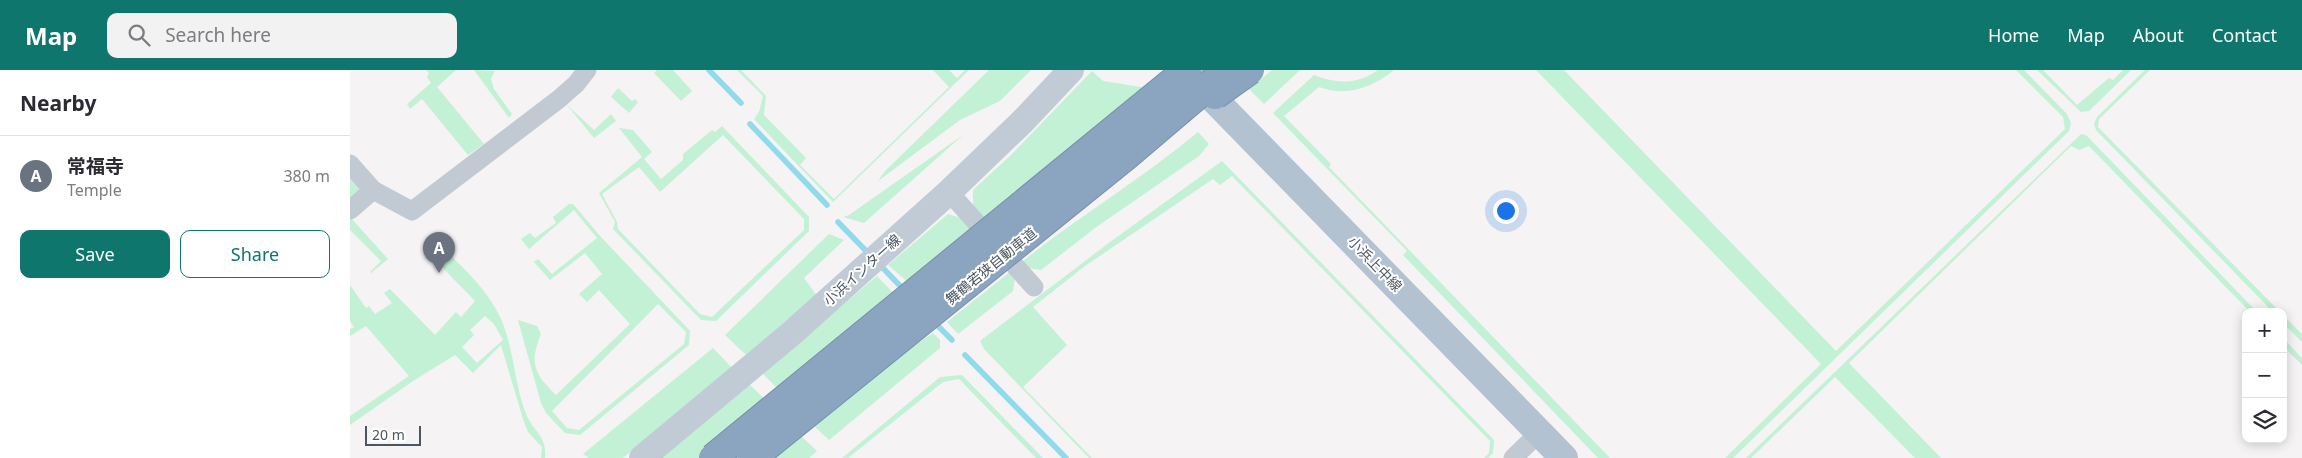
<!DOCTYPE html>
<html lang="en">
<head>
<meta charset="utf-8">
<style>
  body { margin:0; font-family:"Noto Sans","Noto Sans JP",sans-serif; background:#f2f2f3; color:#2b2b33 }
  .controls { position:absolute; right:15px; bottom:15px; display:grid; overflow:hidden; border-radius:10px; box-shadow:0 2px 12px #0003 }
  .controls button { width:45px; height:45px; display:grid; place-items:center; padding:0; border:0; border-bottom:1px solid #e1e1e2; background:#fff; color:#2b2b33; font:25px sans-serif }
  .scale { position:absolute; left:15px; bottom:12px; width:56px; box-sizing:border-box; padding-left:5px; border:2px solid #4a5661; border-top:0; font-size:14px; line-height:18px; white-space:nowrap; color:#4a5661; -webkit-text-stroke:4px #fff; paint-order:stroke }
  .you { position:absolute; left:1155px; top:140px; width:18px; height:18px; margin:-12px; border:4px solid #fff; border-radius:50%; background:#1a73e8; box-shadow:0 0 0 8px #1a73e833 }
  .badge { display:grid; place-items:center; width:32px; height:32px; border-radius:50%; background:#0f766e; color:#fff; font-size:16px; font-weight:700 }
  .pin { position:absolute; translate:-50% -41px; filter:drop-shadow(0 1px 2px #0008) }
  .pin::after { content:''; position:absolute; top:26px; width:18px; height:15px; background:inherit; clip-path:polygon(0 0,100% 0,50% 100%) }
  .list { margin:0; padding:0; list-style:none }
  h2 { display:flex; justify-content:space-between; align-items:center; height:65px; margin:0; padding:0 20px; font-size:21px }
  h2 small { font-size:16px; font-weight:400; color:#7c7c81 }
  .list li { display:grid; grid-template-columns:32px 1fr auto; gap:15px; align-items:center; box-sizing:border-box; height:80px; padding:0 20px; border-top:1px solid #e1e1e2 }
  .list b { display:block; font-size:19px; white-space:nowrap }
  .list p { margin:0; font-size:16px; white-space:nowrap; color:#7c7c81 }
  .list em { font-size:16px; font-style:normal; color:#7c7c81 }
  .actions { display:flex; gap:10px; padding:15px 20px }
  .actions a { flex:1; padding:11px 0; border:1px solid #0f766e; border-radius:10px; text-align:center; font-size:18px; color:#0f766e }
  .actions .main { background:#0f766e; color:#fff }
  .icon { flex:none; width:28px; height:28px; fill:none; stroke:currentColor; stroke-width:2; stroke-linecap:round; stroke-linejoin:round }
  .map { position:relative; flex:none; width:1952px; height:388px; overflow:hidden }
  header { display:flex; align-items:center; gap:30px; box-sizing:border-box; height:70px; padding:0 25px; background:#0f766e; color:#fff }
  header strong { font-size:24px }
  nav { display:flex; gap:28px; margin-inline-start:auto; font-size:18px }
  .search { width:350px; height:45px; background:#f2f2f3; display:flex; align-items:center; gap:12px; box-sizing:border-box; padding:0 18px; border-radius:10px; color:#7c7c81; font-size:19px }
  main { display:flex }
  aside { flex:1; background:#fff }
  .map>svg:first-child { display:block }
  .green { fill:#c3f1d5; fill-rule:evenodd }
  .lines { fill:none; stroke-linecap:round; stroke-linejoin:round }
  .stream { stroke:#90daee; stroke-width:5.5 }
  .street { stroke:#c1cad2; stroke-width:19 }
  .secondary { stroke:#c1cbd6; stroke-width:26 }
  .primary { stroke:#b3c2d1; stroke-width:28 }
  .highway-bridge-casing { stroke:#7690ad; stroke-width:30; stroke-linecap:butt }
  .highway-bridge { stroke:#8ba5c1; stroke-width:28 }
  .labels { text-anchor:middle; stroke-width:4; stroke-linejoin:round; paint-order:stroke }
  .street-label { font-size:14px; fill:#4a5661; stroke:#fff }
</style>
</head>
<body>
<header>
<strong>Map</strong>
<div class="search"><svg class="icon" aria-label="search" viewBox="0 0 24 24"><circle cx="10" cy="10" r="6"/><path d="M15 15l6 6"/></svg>Search here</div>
<nav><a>Home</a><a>Map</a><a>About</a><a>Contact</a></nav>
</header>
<main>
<aside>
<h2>Nearby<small></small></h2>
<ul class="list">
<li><span class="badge" style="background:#6b7280">A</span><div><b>常福寺</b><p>Temple</p></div><em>380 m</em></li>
</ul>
<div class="actions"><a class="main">Save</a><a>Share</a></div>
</aside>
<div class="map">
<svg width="1952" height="388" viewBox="0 0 1952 388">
  <rect width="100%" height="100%" fill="#f5f3f3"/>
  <g class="green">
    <polygon points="76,0 106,0 87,17 134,74 118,85 72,29 60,39 57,34 81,13 77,7 79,3"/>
    <polygon points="124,0 145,1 141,9 144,19 162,44 159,48"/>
    <polygon points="307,0 323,0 342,21 331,31 304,3"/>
    <polygon points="387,0 391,0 416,26 414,45 456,88 450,95 484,129 599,17 583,0 599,0 607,8 615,0 619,0 483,132 404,49 409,42 413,26"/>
    <polygon points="639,0 681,0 650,31 610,50 528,111 534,102"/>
    <polygon points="922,0 950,0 914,34 899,19"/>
    <path d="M 1028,0 L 1044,0 C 1022,18 996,27 969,17 L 934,46 L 981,94 L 979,97 L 1260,388 L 1248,388 L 1053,185 L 1057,181 L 923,43 L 964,5 C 986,14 1007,15 1028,0 Z"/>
    <polygon points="1186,0 1214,0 1486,281 1715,59 1713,47 1666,0 1674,0 1717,44 1721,53 1719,61 1383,388 1375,388 1471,294"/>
    <polygon points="1687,0 1693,0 1727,35 1759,8 1763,10 1773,0 1781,0 1739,41 1731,42"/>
    <polygon points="1795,0 1800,0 1749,49 1748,57 1930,242 1923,242 1746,60 1744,54 1747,47"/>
    <polygon points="742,1 753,11 797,18 635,152 623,139 623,120 661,85"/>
    <polygon points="268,18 282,31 285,29 288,32 279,43 261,27"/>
    <polygon points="217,35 244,60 261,44 266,51 244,68"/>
    <path d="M 372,56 L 459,147 L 459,161 L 366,251 L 351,250 L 263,159 L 265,152 L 249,123 L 292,87 L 269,58 L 283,60 L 302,82 L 294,89 L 311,109 L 333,90 L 333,84 L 362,60 L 365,62 ZM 373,65 L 454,149 L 454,160 L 362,247 L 350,244 L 268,159 L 267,152 L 252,124 L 289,97 L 310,122 Z"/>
    <path d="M 848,62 L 859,74 L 849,86 L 745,158 L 691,200 L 678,198 L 673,191 C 729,146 792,109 848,62 Z"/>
    <polygon points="1731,64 1736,65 1907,242 1900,242 1739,76 1729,80 1721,76 1499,293 1591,388 1565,388 1485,307 1401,388 1396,388"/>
    <polygon points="613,65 514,153 493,147 499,145"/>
    <polygon points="872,91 1144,370 1143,383 1138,388 1134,388 1139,383 1140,371 882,106 870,115 863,109 735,196 683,237 717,275 673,317 742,388 739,388 634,279 630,271 760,172"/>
    <polygon points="0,102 14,118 0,135"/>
    <path d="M 219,134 L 223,134 L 251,167 L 340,261 L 339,275 L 230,365 L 215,363 L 196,343 L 191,333 L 168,250 L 187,256 L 191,264 C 179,294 184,303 206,325 L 280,254 L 249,220 L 237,232 L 229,224 L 252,204 L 235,183 L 200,210 L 184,192 L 188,189 L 202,204 L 247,168 L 224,140 L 179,179 L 171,169 L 180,163 L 185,168 L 206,153 L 203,147 ZM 308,234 L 336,262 L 334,274 L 229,360 L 217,358 L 202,341 Z"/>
    <polygon points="598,144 614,149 625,161 559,213 538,195"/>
    <polygon points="0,147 38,189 21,203 20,202 31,191 0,160"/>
    <polygon points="479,164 494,170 454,208 467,226 396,285 375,265"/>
    <path d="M 99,184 C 118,202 139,223 150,247 C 164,277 164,313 176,344 C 184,363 197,365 195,388 L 191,388 L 192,377 L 178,362 L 174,352 L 151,275 L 123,303 L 105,285 L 63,311 L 0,355 L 0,346 L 59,306 L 16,256 L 0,266 L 0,259 L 4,257 L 0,251 L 0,215 L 16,238 L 19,236 L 25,244 L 42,233 L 34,223 L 40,219 L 85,265 L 106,242 L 111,247 L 125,231 L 89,194 ZM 135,246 L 144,254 L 153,270 L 127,293 L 112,277 L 124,265 L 120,260 Z"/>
    <polygon points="660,202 665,209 663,221 608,264 597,252"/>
    <polygon points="527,206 545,225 430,321 412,303"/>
    <polygon points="1933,245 1952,264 1952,272 1933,253"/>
    <polygon points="583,263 590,270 590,278 479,370 464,356 561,278"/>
    <polygon points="1933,268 1952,288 1952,295 1933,276"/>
    <polygon points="363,278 382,298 273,388 239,388 233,384"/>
    <polygon points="612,305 693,388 686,388 609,309 593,312 498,388 492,388 590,307"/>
    <polygon points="399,314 418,332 349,388 310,388"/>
    <polygon points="451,366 467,381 459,388 424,388"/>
  </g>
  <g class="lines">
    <g class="stream">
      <polyline points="359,0 391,33"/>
      <polyline points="400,54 477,135"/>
      <polyline points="488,152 520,185"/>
      <polyline points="529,194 555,221"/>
      <polyline points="584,252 602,270"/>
      <polyline points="615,285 716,388"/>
    </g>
    <g class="street">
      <polyline points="0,94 23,120"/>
      <polyline points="599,122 684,217"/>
      <polyline points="0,140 23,120 62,141 209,29 226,14 237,0"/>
      <polyline points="1163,388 1189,363"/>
    </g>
    <polyline class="secondary" points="292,388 442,263 599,122 672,52 721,0"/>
    <polyline class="primary" points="845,10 1214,388"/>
    <g class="highway-bridge-casing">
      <g id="highway-bridge">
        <polyline points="865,25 900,0"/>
        <polyline points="363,388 837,0"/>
        <polyline points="402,388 777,85 877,0"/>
      </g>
    </g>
    <use href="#highway-bridge" class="highway-bridge"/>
  </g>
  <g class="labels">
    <g class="street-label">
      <text transform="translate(1025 194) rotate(46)" y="5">小浜上中線</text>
      <text transform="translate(641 196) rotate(-39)" y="5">舞鶴若狭自動車道</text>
      <text transform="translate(512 200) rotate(-42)" y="5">小浜インター線</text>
    </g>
  </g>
</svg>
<div class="controls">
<button>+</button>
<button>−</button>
<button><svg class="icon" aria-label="layers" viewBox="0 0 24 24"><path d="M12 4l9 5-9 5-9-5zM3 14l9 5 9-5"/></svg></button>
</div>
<div class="scale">20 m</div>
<div class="you"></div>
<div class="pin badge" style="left:89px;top:203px;background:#6b7280">A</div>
</div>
</main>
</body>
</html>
